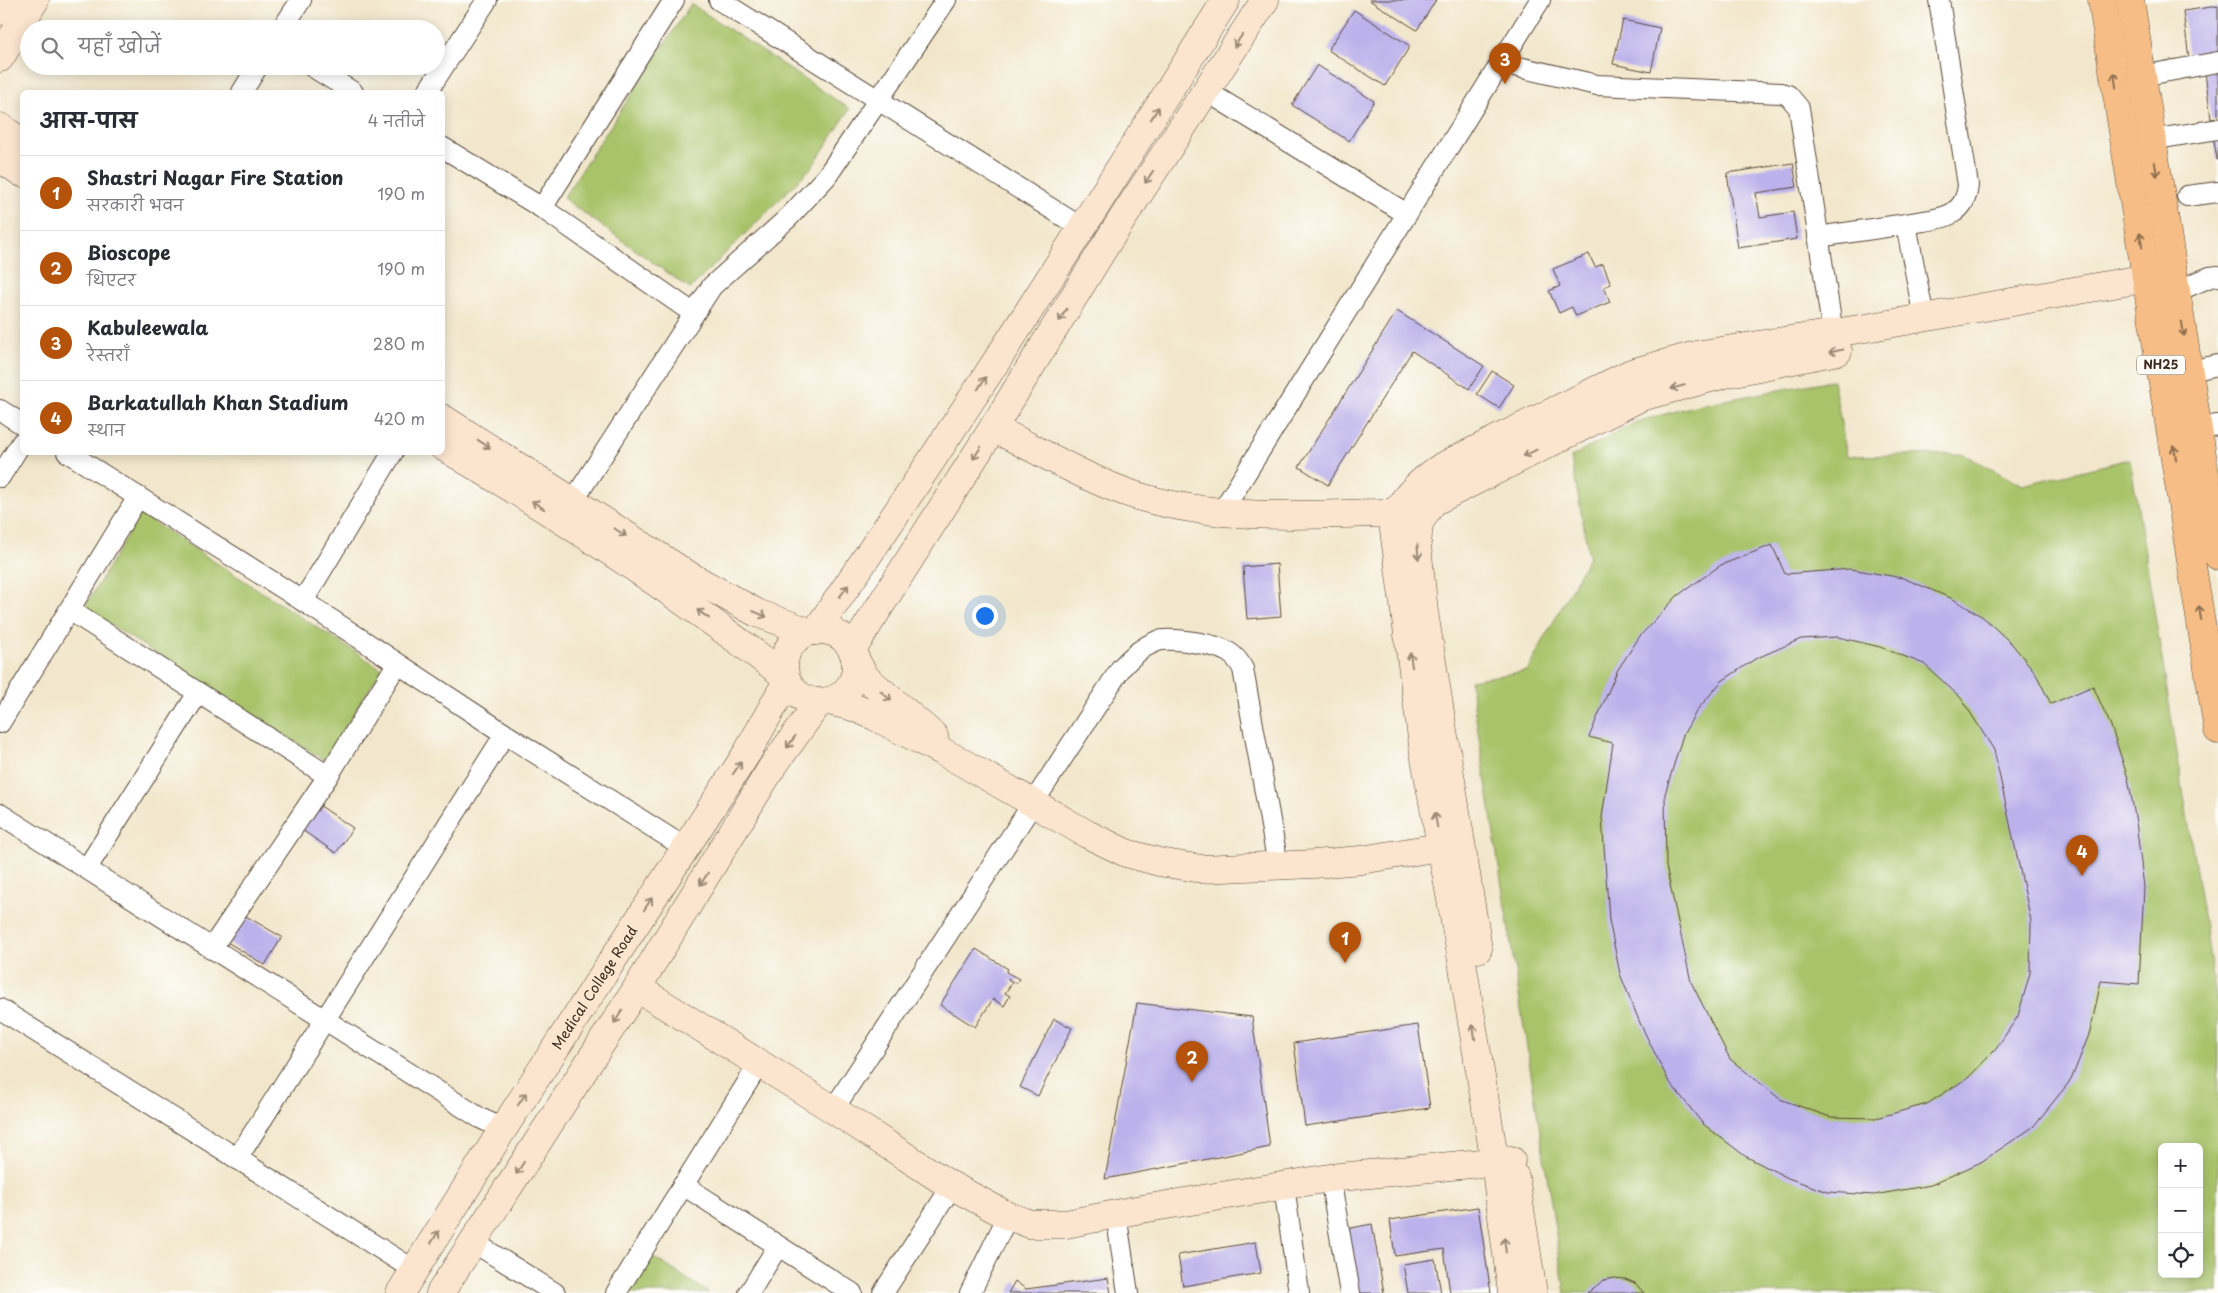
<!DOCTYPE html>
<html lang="hi">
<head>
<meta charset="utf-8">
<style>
  body { margin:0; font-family:"Playpen Sans","Playpen Sans Deva",sans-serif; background:#f7f7f7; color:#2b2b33 }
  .controls { position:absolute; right:15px; bottom:15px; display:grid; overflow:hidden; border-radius:8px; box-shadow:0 2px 12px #0003 }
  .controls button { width:45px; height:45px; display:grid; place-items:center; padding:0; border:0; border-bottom:1px solid #e1e1e2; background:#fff; color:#2b2b33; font:25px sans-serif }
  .you { position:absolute; left:984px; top:615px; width:18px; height:18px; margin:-12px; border:4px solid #fff; border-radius:50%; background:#1a73e8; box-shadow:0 0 0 8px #1a73e833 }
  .badge { display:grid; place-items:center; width:32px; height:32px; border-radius:50%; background:#b45309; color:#fff; font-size:16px; font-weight:700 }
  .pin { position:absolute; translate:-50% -41px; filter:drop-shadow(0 1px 2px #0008) }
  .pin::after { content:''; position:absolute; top:26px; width:18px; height:15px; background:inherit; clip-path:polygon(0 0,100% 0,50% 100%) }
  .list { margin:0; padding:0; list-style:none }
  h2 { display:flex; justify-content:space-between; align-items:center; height:65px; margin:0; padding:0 20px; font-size:21px }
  h2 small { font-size:16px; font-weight:400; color:#7c7c81 }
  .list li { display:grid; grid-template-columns:32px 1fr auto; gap:15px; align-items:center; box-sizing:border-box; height:75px; padding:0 20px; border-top:1px solid #e1e1e2 }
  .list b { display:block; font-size:19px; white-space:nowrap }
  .list p { margin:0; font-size:16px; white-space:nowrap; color:#7c7c81 }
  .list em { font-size:16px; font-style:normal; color:#7c7c81 }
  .icon { flex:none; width:28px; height:28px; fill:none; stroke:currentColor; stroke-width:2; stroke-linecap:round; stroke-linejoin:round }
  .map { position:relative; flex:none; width:2218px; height:1293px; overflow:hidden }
  .search { position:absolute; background:#fff; box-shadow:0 2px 12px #0003; left:20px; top:20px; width:425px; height:55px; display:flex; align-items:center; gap:12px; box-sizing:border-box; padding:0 18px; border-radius:28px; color:#7c7c81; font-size:19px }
  .panel { position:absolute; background:#fff; box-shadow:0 2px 12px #0003; left:20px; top:90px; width:425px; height:365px; border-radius:8px }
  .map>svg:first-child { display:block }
  .green { fill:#a8c369; stroke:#727644; fill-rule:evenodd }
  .building { fill:#bcb2eb; fill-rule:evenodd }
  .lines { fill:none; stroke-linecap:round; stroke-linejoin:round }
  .street-casing { stroke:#564638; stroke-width:22 }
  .secondary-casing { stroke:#564638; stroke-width:29 }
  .primary-casing { stroke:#564638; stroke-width:29 }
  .street { stroke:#fff; stroke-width:20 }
  .secondary { stroke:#fbe5cf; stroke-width:28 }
  .primary { stroke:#f6be86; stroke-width:28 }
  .oneway { stroke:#9b8876 }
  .oneway2 { stroke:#8f6d4d }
  .labels { text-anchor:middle; stroke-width:4; stroke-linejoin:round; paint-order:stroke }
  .shield { fill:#fdfcf7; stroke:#75695f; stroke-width:1 }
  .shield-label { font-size:12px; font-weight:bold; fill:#3b2a1e }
  .street-label { font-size:14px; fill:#3b2a1e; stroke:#fdfcf7 }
</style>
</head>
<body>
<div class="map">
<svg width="2218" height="1293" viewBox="0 0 2218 1293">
  <rect width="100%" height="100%" fill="#fdfcf7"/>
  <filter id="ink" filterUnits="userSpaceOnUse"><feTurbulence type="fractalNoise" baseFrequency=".02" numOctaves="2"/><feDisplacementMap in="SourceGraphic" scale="10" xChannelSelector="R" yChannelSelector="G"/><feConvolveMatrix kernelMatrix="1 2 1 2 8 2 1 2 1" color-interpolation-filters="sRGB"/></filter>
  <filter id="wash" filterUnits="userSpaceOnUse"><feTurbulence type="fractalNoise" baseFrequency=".0096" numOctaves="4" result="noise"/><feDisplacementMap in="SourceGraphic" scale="20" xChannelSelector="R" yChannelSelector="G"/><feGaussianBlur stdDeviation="1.12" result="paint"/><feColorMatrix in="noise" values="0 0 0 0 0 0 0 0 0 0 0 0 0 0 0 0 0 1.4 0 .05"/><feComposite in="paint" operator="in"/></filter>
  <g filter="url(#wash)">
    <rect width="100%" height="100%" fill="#f2e7cc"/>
    <g class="green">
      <polygon points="691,4 850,109 812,167 690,289 563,198"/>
      <path d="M 1833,380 L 1847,456 L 1963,454 L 2022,485 L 2130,459 L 2218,1008 L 2218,1293 L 1565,1293 L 1470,680 L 1527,671 L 1589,556 L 1571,457 L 1636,422 L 1698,405 ZM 2162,1147 L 2199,1147 L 2199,1274 L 2162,1274 Z"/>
      <polygon points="140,514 382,669 324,760 84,608"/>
      <polygon points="642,1250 709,1293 616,1293"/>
    </g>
    <g id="blocks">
      <g class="building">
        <polygon points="1369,0 1436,0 1417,30"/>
        <polygon points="2218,6 2218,55 2189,59 2183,11"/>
        <polygon points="1354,10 1410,46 1385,86 1328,50"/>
        <polygon points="1623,20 1660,28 1651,72 1613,64"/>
        <polygon points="1317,65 1374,101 1349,141 1292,105"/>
        <polygon points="2218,70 2218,118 2211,119 2205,72"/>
        <polygon points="2218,133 2218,160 2217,160 2213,134"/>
        <polygon points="1793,163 1797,187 1756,193 1760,217 1793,212 1797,239 1738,248 1727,173"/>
        <polygon points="1589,254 1595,267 1603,264 1611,284 1604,287 1610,302 1576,316 1572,307 1559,313 1549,291 1560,286 1553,269"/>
        <polygon points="1397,311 1484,366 1469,389 1412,351 1328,485 1299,467"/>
        <polygon points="1492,371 1514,385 1499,408 1477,394"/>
        <path d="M 1772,545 L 1785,574 L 1851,569 L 1903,578 L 1953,599 L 1983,617 L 2012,644 L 2035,672 L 2051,704 L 2093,686 L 2111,726 L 2128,778 L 2136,822 L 2144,887 L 2139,984 L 2101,981 L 2090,1032 L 2071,1080 L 2033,1127 L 1981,1162 L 1931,1185 L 1874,1195 L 1828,1192 L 1788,1178 L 1745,1156 L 1703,1124 L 1668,1080 L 1640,1023 L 1620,974 L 1609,920 L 1602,817 L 1613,743 L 1589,737 L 1617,671 L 1640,636 L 1677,596 L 1721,565 ZM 1838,637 L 1880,647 L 1924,664 L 1961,698 L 1994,750 L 2031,921 L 2030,973 L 2018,1016 L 1996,1049 L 1969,1077 L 1927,1104 L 1876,1118 L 1830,1117 L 1780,1099 L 1730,1059 L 1691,982 L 1666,866 L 1665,794 L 1683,735 L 1697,710 L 1722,681 L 1755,659 L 1801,639 Z"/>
        <polygon points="1277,564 1281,616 1247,619 1243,567"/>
        <polygon points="316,803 353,828 336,853 299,828"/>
        <polygon points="244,915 282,937 265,965 227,942"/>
        <polygon points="976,949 1008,969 1006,972 1019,979 1016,983 1007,979 1012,983 1005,993 1010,996 1004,1006 993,999 975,1027 940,1005"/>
        <polygon points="1137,1003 1252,1017 1270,1147 1105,1179"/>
        <polygon points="1054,1019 1072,1028 1038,1096 1020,1087"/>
        <polygon points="1418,1025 1430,1108 1305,1126 1294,1043"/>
        <polygon points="1478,1207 1491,1293 1450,1293 1444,1249 1395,1256 1390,1220"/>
        <polygon points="1372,1224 1384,1293 1352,1293 1341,1230"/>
        <polygon points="1256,1242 1261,1273 1183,1286 1178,1255"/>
        <polygon points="1435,1259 1441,1293 1408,1293 1403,1264"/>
        <polygon points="1108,1278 1111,1293 1008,1293 1015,1281 1026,1289"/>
        <polygon points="1614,1278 1625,1279 1635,1283 1644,1293 1587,1293 1604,1280"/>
      </g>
    </g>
  </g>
  <g filter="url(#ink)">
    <use href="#blocks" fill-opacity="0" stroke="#564638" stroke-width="1"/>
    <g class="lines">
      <g class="street-casing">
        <g id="street">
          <polyline points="719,0 1082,228"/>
          <polyline points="282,29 301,0"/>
          <polyline points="1501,63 1597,85 1781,93 1788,95 1799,108 1833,334"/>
          <polyline points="311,66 353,92"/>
          <polyline points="2142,76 2218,62"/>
          <polyline points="1206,91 1407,214"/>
          <polyline points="242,92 258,66"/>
          <polyline points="427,92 487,0"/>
          <polyline points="2151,140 2218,129"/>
          <polyline points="442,147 542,208 693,313"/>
          <polyline points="2187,196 2218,192"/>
          <polyline points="542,208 674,0"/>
          <path d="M 1906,224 C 1935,218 1965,221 1968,185 L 1939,0"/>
          <polyline points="1818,237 1906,224 1924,318"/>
          <polyline points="2177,291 2210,277 2218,276"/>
          <polyline points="2190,371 2218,365"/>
          <polyline points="0,410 22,424"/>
          <polyline points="2198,428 2218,425"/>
          <polyline points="67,452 303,601 505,734 684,847"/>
          <polyline points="0,477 22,442"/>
          <polyline points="566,512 712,286 789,217 827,176 946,0"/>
          <polyline points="1221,513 1540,0"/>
          <polyline points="303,601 393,452"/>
          <polyline points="71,611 328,776"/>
          <polyline points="0,723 138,497"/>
          <polyline points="0,814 480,1118 503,1129"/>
          <polyline points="87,868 198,693"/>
          <polyline points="211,949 328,776 397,664"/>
          <polyline points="0,1009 414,1270"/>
          <path d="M 833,1110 L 1121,668 C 1131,657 1142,647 1155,642 C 1168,636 1215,644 1228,652 C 1235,656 1239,661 1243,669 L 1278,865"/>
          <polyline points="237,1159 505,734"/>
          <polyline points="1330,1178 1350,1293"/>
          <polyline points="683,1185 852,1293"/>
          <polyline points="1284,1186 1299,1293"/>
          <polyline points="1116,1214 1128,1293"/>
          <polyline points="473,1242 555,1293"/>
          <polyline points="616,1293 759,1064"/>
          <polyline points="749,1293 778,1246"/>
          <polyline points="883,1293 952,1186"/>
          <polyline points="970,1293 1008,1216"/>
        </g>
      </g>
      <g class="secondary-casing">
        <g id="secondary">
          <polyline points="0,11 7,0"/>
          <polyline points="0,58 35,0"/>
          <polyline points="0,127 22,142"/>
          <polyline points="0,158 22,173"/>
          <polyline points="442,418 690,576 757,613 809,632"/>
          <path d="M 993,428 C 1040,451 1087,480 1137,496 C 1227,523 1319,514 1412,512"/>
          <path d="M 442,446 C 560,516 675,592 784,675"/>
          <circle cx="820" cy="666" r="36"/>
          <path d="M 816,631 C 959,425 1092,212 1226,0"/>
          <polyline points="852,650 993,428 1110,238 1265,0"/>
          <polyline points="855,659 866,678 934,736"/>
          <polyline points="828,701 853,707 876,717 958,760 1087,834 1126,853 1159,862 1202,869 1314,864 1361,860 1458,844"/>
          <polyline points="1478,949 1424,612 1417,545 1419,523 1433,502 1641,397 1729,373 1838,351"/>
          <polyline points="637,988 823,1103 945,1182 1008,1216 1030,1224 1066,1224 1136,1210 1330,1178 1511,1160"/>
          <polyline points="1515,1177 1533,1293"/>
          <path id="s1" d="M 400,1293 L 503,1129 L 747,753 L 787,681"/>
          <polyline points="440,1293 637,988 771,769 819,702"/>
          <path d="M 1512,1293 L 1495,1163 L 1460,949 L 1424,753 L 1393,523 C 1399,499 1423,479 1443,466 L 1631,373 L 1696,355 L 1872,327 L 2147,278 L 2170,271"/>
        </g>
      </g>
      <g class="primary-casing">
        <g id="primary">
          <polyline points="2102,0 2218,730"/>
          <polyline points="2130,0 2218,556"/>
        </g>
      </g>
      <use href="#street" class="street"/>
      <use href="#secondary" class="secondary"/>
      <use href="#primary" class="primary"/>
    </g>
    <defs><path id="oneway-shaft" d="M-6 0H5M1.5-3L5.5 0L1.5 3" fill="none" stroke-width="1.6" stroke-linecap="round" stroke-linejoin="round" transform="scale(1.25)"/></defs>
    <g class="oneway">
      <use href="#oneway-shaft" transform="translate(1238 41) rotate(123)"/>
      <use href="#oneway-shaft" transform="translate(1155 113) rotate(-58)"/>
      <use href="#oneway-shaft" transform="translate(1149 177) rotate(123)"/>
      <use href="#oneway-shaft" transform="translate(1063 315) rotate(122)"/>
      <use href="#oneway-shaft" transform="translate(1836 351) rotate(169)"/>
      <use href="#oneway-shaft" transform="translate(982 383) rotate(-57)"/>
      <use href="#oneway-shaft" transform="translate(1678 387) rotate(165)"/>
      <use href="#oneway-shaft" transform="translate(484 444) rotate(33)"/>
      <use href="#oneway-shaft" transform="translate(977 453) rotate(123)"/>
      <use href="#oneway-shaft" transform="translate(1530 453) rotate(153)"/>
      <use href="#oneway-shaft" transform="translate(538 505) rotate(-147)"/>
      <use href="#oneway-shaft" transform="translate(620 532) rotate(32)"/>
      <use href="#oneway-shaft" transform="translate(1418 552) rotate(85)"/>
      <use href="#oneway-shaft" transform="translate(844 591) rotate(-54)"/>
      <use href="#oneway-shaft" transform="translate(703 614) rotate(-144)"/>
      <use href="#oneway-shaft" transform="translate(760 614) rotate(23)"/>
      <use href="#oneway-shaft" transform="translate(1411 660) rotate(-98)"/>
      <use href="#oneway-shaft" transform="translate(886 696) rotate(42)"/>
      <use href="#oneway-shaft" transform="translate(791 742) rotate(126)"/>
      <use href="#oneway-shaft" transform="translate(737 768) rotate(-56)"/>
      <use href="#oneway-shaft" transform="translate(1436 820) rotate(-100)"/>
      <use href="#oneway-shaft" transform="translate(704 879) rotate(122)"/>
      <use href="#oneway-shaft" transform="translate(648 904) rotate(-57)"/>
      <use href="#oneway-shaft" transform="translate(618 1017) rotate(123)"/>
      <use href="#oneway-shaft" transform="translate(1474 1032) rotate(-99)"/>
      <use href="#oneway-shaft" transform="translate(522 1099) rotate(-57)"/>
      <use href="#oneway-shaft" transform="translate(520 1168) rotate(123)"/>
      <use href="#oneway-shaft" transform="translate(435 1237) rotate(-58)"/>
      <use href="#oneway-shaft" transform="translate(1505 1245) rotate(-97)"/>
    </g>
    <g class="oneway2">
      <use href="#oneway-shaft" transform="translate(2115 80) rotate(-99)"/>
      <use href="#oneway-shaft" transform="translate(2156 169) rotate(80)"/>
      <use href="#oneway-shaft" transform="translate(2141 240) rotate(-99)"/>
      <use href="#oneway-shaft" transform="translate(2183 329) rotate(81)"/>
      <use href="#oneway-shaft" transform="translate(2175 453) rotate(-99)"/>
      <use href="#oneway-shaft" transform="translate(2200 613) rotate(-99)"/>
    </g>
  </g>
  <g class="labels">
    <rect class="shield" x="2137" y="355.5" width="48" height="19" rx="4"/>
    <g class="shield-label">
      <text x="2161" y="369">NH25</text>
    </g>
    <g class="street-label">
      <text dy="5" stroke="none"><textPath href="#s1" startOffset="362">Medical College Road</textPath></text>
    </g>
  </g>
</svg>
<div class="controls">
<button>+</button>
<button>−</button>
<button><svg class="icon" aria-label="locate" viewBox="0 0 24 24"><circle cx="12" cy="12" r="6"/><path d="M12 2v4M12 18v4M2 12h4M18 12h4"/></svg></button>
</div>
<div class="you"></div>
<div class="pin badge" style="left:1345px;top:963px">1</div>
<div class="pin badge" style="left:1192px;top:1082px">2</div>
<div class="pin badge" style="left:1505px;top:84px">3</div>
<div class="pin badge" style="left:2082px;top:876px">4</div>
<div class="search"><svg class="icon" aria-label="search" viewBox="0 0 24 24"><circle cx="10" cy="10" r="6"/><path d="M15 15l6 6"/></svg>यहाँ खोजें</div>
<section class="panel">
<h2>आस-पास<small>4 नतीजे</small></h2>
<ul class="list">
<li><span class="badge">1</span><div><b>Shastri Nagar Fire Station</b><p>सरकारी भवन</p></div><em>190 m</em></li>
<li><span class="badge">2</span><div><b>Bioscope</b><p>थिएटर</p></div><em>190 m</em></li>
<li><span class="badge">3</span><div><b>Kabuleewala</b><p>रेस्तराँ</p></div><em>280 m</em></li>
<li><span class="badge">4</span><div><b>Barkatullah Khan Stadium</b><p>स्थान</p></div><em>420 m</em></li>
</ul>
</section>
</div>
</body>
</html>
